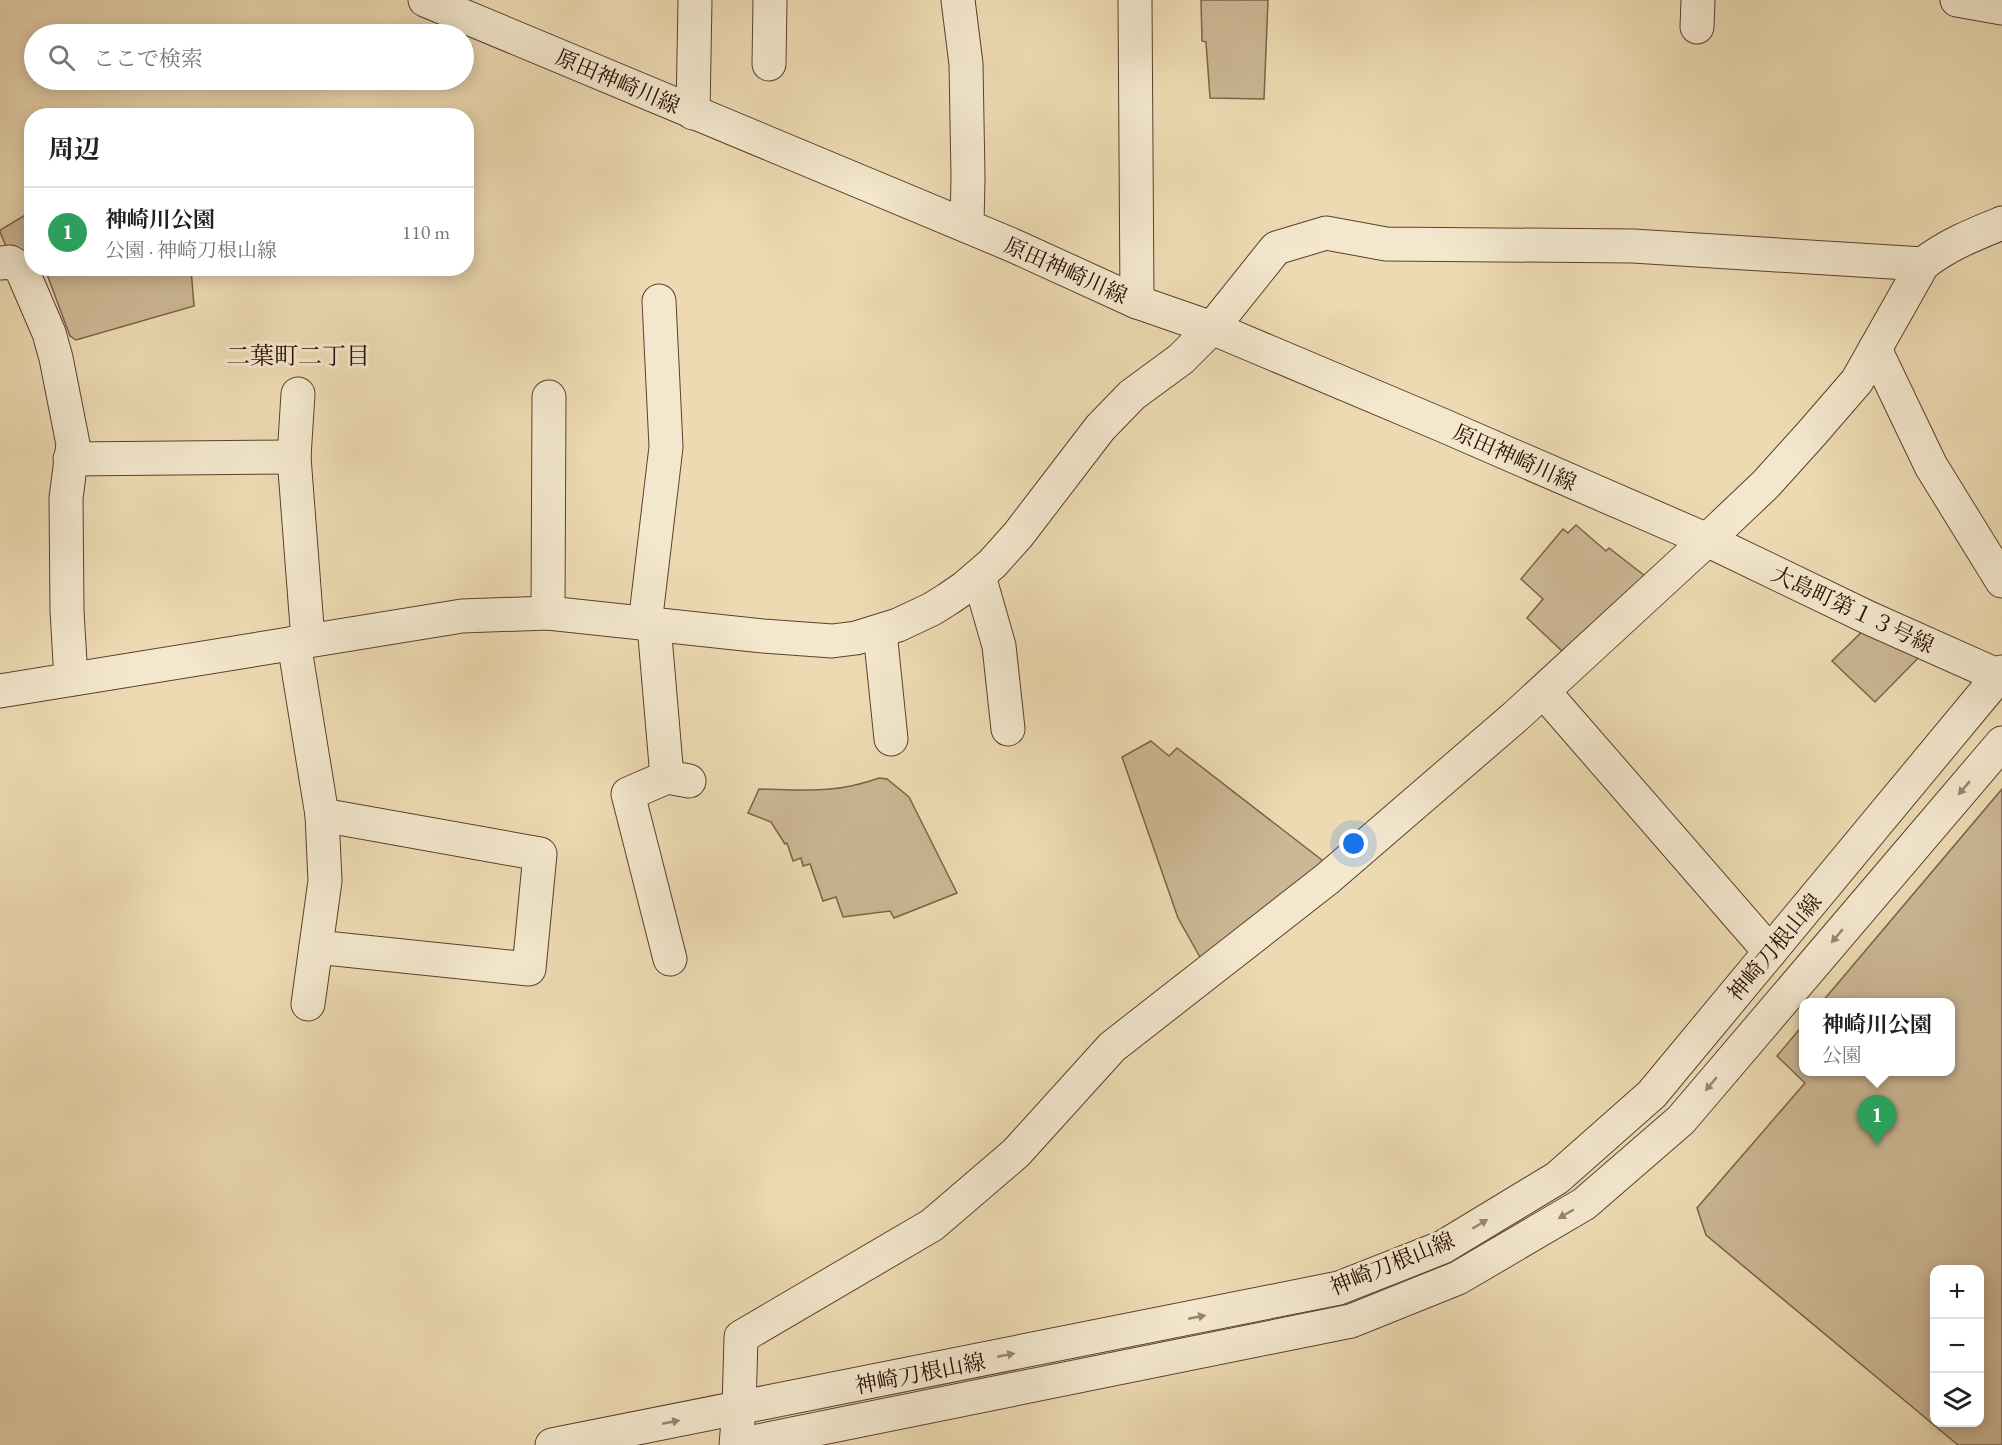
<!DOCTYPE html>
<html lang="ja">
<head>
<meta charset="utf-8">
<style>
  body { margin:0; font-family:"EB Garamond","Noto Serif JP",serif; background:#f2f2f2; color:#222 }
  .controls { position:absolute; right:18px; bottom:18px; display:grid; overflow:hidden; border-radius:12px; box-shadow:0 3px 15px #0003 }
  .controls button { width:54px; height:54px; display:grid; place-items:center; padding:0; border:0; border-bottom:2px solid #e0e0e0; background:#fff; color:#222; font:30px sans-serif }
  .you { position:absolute; left:1354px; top:844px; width:21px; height:21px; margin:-15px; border:4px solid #fff; border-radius:50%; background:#1a73e8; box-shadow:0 0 0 9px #1a73e833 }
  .badge { display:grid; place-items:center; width:39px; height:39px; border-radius:50%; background:#8f2418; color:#fff; font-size:20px; font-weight:700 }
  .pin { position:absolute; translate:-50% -50px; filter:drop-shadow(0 2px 3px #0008) }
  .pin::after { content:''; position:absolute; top:32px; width:21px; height:18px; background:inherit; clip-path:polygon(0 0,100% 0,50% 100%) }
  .popup { position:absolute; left:1799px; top:998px; width:156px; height:78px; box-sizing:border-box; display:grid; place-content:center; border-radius:12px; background:#fff; filter:drop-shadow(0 2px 4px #0005); font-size:20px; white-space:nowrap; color:#767676 }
  .popup b { font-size:22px; color:#222 }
  .popup::after { content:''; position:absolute; left:50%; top:100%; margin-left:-12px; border:12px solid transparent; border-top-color:#fff }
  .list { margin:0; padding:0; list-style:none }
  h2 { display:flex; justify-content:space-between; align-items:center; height:78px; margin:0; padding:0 24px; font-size:26px }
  h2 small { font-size:20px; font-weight:400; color:#767676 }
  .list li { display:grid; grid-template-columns:39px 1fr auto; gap:18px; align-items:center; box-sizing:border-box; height:90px; padding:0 24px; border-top:2px solid #e0e0e0 }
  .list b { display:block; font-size:22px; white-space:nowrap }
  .list p { margin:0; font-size:20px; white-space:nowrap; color:#767676 }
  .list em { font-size:20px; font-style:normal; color:#767676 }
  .icon { flex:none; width:33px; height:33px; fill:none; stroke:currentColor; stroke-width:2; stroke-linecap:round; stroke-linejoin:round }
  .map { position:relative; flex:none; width:2002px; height:1445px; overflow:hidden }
  .search { position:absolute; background:#fff; box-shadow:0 3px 15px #0003; left:24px; top:24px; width:450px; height:66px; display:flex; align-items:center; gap:15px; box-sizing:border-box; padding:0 21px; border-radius:33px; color:#767676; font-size:22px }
  .panel { position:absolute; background:#fff; box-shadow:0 3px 15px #0003; left:24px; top:108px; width:450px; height:168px; border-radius:24px }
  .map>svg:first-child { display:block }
  .green { fill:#ccb794; stroke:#7a624c; stroke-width:1.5; fill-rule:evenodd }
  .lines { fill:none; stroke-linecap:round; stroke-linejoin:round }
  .minor-casing { stroke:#5a402f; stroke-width:35 }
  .minor { stroke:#f3e7cd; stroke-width:33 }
  .oneway { fill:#988472 }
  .labels { text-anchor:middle; stroke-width:6; stroke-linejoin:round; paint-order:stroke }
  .street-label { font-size:22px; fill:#290c03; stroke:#f3e7cd }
  .neighbourhood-label { font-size:24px; fill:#290c03; stroke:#f3e7cd }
</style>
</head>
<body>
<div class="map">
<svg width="2002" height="1445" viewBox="0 0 2002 1445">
  <rect width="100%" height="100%" fill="#eddab2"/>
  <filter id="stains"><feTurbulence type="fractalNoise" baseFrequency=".00333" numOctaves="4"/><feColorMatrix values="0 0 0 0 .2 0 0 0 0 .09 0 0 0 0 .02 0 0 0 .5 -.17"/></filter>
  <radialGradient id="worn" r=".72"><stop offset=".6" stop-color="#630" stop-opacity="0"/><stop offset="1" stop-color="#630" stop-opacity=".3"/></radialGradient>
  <g class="green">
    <polygon points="1201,0 1268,0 1264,99 1210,98 1206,42 1202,41"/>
    <polygon points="27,214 31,214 32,268 8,251 0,232 0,230"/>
    <polygon points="45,269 191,269 194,306 76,340 70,336"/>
    <polygon points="1576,525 1606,551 1609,548 1645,576 1563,652 1527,618 1543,599 1521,579 1563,529 1568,533"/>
    <polygon points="1868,626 1924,652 1875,702 1832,661"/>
    <polygon points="1151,741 1169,756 1177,748 1327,864 1201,959 1178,918 1122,757"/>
    <path d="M 879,778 L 887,779 L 909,797 L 957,893 L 894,918 L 890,911 L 843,917 L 836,897 L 823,901 L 810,864 L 803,866 L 801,858 L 793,861 L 787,843 L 785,844 L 771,822 L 748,813 L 759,789 C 804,790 835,794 879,778 Z"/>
    <path d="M 2002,789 L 2002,1445 L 1958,1445 L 1706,1235 L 1697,1208 L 1805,1083 L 1777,1056 L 1803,1025 L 1804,1072 L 1950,1072 L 1950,1002 L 1822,1002 ZM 1934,1270 L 1980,1270 L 1980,1422 L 1934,1422 Z"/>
  </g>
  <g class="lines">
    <g class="minor-casing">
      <g id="minor">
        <polyline points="425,0 1012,245 1137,302 1212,328 1442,425 1707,540 1869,618 1999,676"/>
        <polyline points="958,0 966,64 968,177 967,226"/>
        <polyline points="1135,0 1137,302"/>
        <polyline points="1957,0 2002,8"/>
        <polyline points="1697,27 1698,0"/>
        <polyline points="769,64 770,0"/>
        <polyline points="693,113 695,0"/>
        <polyline points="0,263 10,262 21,268 49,333 56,358 73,444 66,498 67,611 71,679"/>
        <polyline points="1875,349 1931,466 2002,581"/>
        <polyline points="298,394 294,457 308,640"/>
        <polyline points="70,459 294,457"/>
        <polyline points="979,576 999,646 1008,729"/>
        <polyline points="548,613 549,397"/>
        <polyline points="645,624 666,447 659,301"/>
        <polyline points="654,625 667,777"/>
        <polyline points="880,632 891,739"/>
        <polyline points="294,643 322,815 325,881 308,1004"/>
        <polyline points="0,691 462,616 548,613 763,636 832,641 856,638 898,625 932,609 948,599 964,588 992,564 1018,535 1100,428 1132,395 1181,359 1212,328 1276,248 1326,233 1386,244 1633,246 1923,264"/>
        <polyline points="1544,692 1770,952"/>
        <polyline points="316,947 529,969 540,854 322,815"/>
        <polyline points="670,959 628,794 667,777 689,781"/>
        <polyline points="552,1445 1339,1288 1443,1247 1557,1178 1652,1094 2002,672"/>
        <path d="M 736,1445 L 739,1409 L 741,1337 L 932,1225 L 1016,1153 L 1112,1047 L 1327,879 L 1516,716 L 1707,540 L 1766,484 L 1812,433 L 1857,381 L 1923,264 C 1947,245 1975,234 2002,223"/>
        <polyline points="738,1445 1351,1321 1458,1278 1584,1204 1681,1120 2002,743"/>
      </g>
    </g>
    <use href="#minor" class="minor"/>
  </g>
  <defs><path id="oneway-solid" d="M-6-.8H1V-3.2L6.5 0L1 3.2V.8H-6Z" transform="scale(1.5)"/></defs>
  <g class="oneway">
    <use href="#oneway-solid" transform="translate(1964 788) rotate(130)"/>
    <use href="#oneway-solid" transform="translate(1837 936) rotate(130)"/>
    <use href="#oneway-solid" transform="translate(1711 1084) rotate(130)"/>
    <use href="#oneway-solid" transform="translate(1566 1214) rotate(150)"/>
    <use href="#oneway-solid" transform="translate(1480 1224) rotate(-31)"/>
    <use href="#oneway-solid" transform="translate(1197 1317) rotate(-11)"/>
    <use href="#oneway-solid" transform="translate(1006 1355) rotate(-11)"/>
    <use href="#oneway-solid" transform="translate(671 1422) rotate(-11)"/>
  </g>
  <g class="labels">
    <g class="street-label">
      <text transform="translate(618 81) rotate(23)" y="8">原田神崎川線</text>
      <text transform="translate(1066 270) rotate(24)" y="8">原田神崎川線</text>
      <text transform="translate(1515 457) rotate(24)" y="8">原田神崎川線</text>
      <text transform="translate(1853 609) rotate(25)" y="8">大島町第１３号線</text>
      <text transform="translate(1774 947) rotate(-50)" y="8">神崎刀根山線</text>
      <text transform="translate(1392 1263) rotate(-22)" y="8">神崎刀根山線</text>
      <text transform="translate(920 1373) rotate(-11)" y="8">神崎刀根山線</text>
    </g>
    <g class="neighbourhood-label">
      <text x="298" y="364">二葉町二丁目</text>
    </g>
  </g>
  <rect width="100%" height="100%" filter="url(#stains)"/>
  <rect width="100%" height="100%" fill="url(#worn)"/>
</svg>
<div class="controls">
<button>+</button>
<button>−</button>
<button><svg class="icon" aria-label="layers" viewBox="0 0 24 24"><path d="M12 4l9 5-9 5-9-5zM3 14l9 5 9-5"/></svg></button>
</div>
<div class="you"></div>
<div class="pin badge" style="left:1877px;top:1145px;background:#2e9e5b">1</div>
<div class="popup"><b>神崎川公園</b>公園</div>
<div class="search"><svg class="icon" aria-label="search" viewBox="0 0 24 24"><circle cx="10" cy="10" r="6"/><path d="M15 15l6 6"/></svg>ここで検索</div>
<section class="panel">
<h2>周辺<small></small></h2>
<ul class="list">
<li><span class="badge" style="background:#2e9e5b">1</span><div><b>神崎川公園</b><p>公園 · 神崎刀根山線</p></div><em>110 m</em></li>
</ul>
</section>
</div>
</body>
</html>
